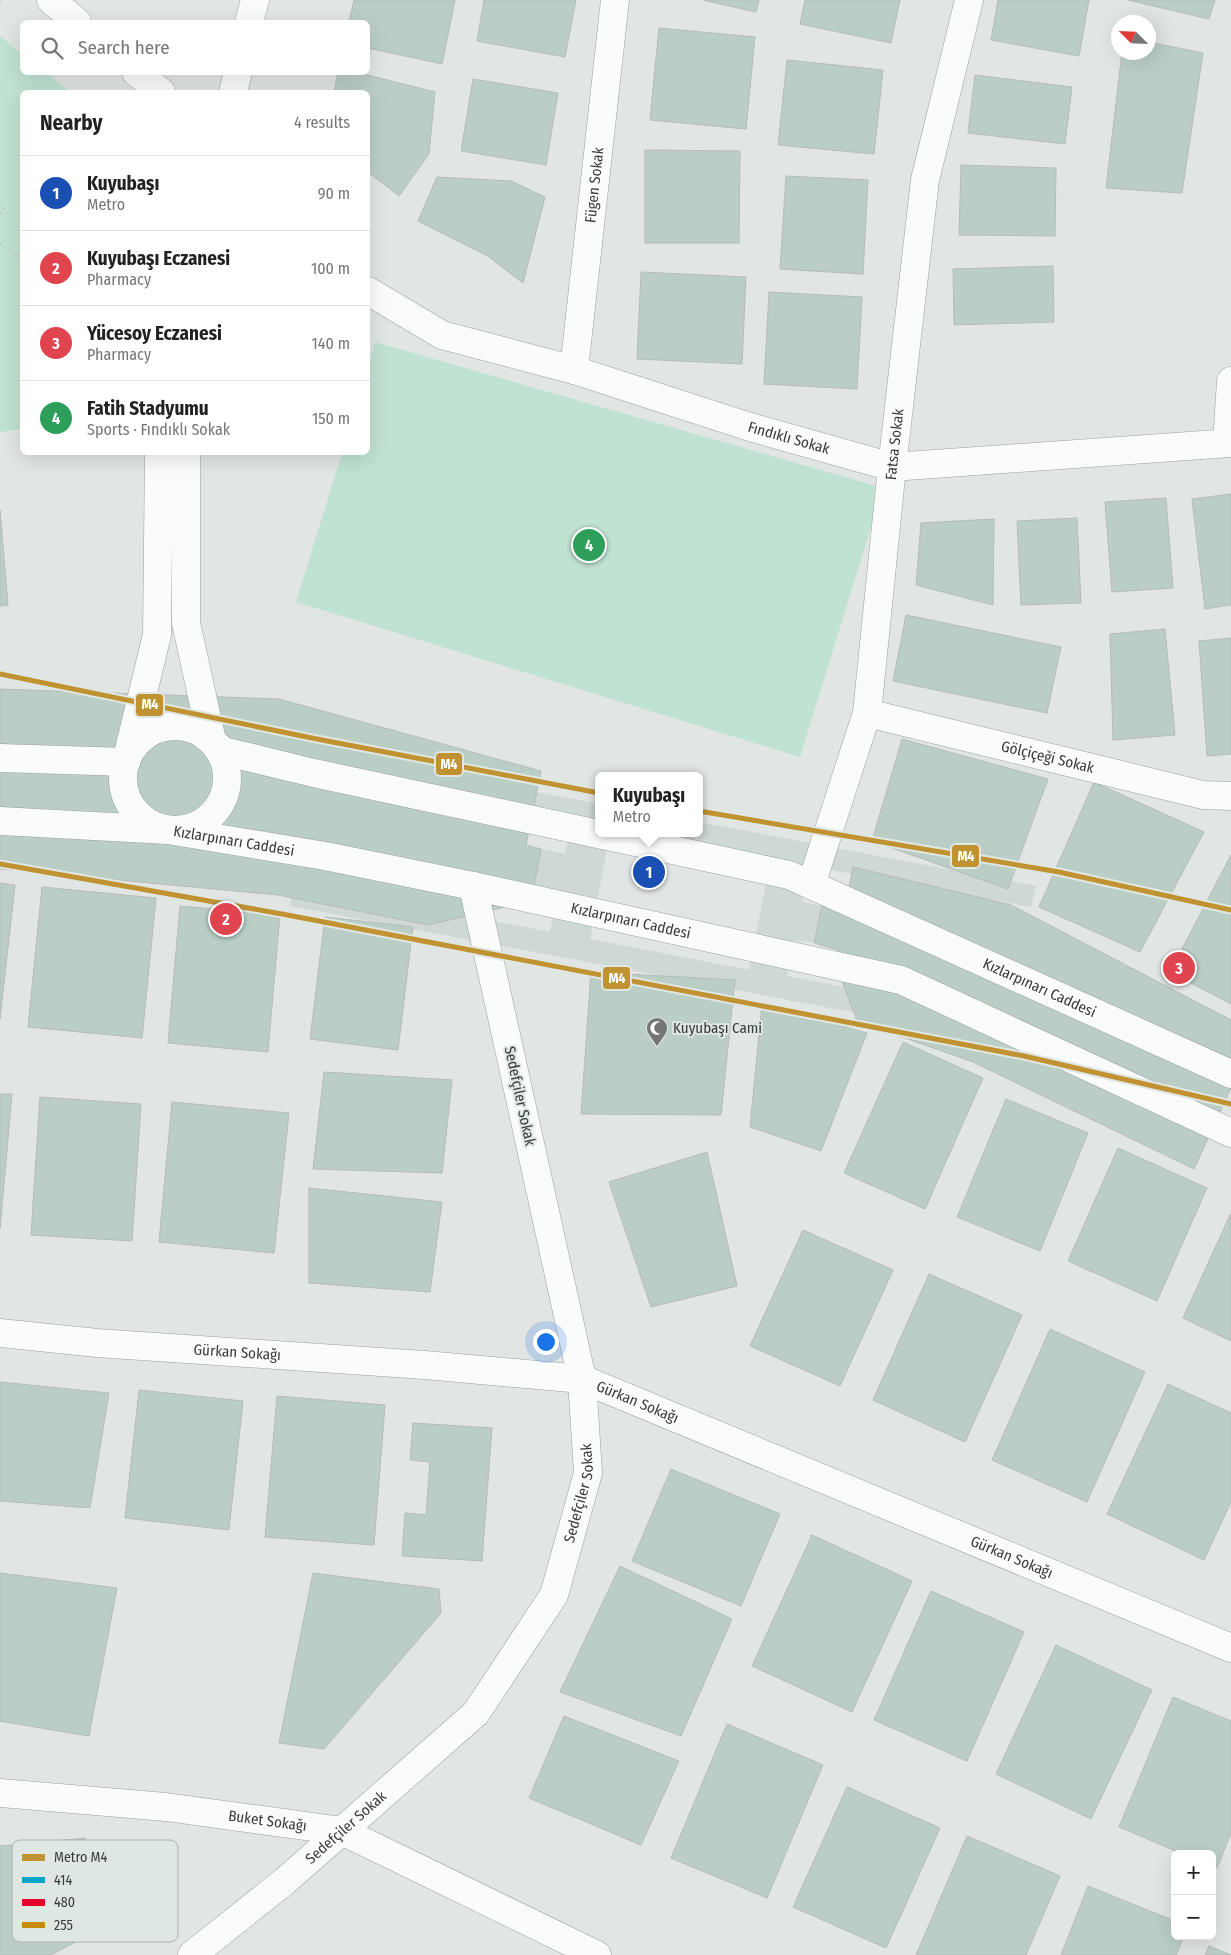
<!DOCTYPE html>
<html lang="en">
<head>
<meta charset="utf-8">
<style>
  body { margin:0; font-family:"Fira Sans Condensed",sans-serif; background:#f6f6f6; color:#222 }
  .controls { position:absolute; right:15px; bottom:15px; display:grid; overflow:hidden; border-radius:8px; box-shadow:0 5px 20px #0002 }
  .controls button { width:45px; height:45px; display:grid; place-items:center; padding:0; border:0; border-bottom:1px solid #e0e0e0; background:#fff; color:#222; font:25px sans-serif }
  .compass { position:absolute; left:1111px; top:15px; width:45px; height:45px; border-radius:50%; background:#fff; box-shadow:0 5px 20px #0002; rotate:294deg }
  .you { position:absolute; left:545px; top:1341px; width:18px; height:18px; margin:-12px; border:4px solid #fff; border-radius:50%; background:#1a73e8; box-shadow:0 0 0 8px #1a73e833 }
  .badge { display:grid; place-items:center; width:32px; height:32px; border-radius:50%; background:#7c3aed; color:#fff; font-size:16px; font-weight:700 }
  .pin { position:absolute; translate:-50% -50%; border:2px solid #fff; box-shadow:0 1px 5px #0006 }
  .popup { position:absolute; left:595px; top:772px; width:108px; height:65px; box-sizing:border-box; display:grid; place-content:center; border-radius:8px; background:#fff; filter:drop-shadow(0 1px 4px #0005); font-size:16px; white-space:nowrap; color:#767676 }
  .popup b { font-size:19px; color:#222 }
  .popup::after { content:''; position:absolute; left:50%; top:100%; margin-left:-10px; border:10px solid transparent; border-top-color:#fff }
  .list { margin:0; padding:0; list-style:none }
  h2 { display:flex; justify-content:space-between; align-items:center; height:65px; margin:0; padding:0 20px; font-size:21px }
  h2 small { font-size:16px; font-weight:400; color:#767676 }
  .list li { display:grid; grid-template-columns:32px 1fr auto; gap:15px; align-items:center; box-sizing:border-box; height:75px; padding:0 20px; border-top:1px solid #e0e0e0 }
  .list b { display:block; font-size:19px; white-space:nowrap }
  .list p { margin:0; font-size:16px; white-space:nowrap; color:#767676 }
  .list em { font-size:16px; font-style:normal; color:#767676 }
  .icon { flex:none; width:28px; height:28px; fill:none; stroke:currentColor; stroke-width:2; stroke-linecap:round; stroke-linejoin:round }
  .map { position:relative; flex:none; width:1231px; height:1955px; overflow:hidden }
  .search { position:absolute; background:#fff; box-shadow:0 5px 20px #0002; left:20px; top:20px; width:350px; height:55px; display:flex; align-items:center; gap:12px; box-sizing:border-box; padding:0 18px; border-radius:8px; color:#767676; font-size:19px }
  .panel { position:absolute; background:#fff; box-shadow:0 5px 20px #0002; left:20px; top:90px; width:350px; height:365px; border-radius:8px }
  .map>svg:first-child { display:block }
  .built { fill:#ced8d4; fill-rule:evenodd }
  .green { fill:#c0e2d2 }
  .building { fill:#bacec6; stroke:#b7bbb9 }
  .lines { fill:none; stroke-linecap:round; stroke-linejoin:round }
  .minor-casing { stroke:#9ca09e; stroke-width:29 }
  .major-casing { stroke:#9ca09e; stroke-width:29 }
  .path { stroke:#c4c5c4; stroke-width:3; stroke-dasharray:1 4; stroke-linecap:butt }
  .minor { stroke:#fafbfb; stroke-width:28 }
  .major { stroke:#fafbfb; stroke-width:28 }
  .metro-1-casing { stroke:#dfe7e3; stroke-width:9 }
  .metro-1 { stroke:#c09231; stroke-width:5 }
  .labels { text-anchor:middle; stroke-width:4; stroke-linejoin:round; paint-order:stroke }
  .street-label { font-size:15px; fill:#383b39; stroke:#dfe7e3 }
  .poi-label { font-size:15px; fill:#383b39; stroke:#dfe7e3; text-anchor:start }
  .key { fill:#dfe7e3; stroke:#adb3b0; stroke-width:1 }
  .key-label { font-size:14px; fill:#383b39 }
  .line-badge { stroke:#dfe7e3; stroke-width:2 }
  .badge-label { font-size:14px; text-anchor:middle; font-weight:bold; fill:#fff }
</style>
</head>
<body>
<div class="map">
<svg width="1231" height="1955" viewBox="0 0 1231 1955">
  <rect width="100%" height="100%" fill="#e1e5e3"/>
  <path class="built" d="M 319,751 L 599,804 L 599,833 L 610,833 L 590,939 L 749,970 L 771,859 L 634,833 L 699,833 L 699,822 L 1036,886 L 1031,907 L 968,895 L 1006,1041 L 290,906 ZM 423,794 L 572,822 L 565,854 L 541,849 L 534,886 L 558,892 L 550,932 L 402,903 ZM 809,866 L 929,888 L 907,999 L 787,976 L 794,940 L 814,943 L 818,926 L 822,906 L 802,902 Z"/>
  <g class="green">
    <polygon points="0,36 22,54 22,72 46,73 70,92 22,92 22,429 0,432"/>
    <polygon points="375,342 883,488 800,757 296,602 342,453 368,452 368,368"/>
  </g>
  <g class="building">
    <polygon points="354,0 455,0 442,64 368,48 368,22 349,22"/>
    <polygon points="484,0 576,0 565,57 477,41"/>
    <polygon points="703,0 759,0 756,12"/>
    <polygon points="805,0 900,0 891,43 800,24"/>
    <polygon points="998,0 1089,0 1079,56 991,40"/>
    <polygon points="1128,0 1215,0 1209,19"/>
    <polygon points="659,28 755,37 746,129 650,120"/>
    <polygon points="1148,42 1203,53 1182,193 1106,188 1122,52 1148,52"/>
    <polygon points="787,60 883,70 874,154 778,145"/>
    <polygon points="338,72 355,72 435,92 429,154 399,196 368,172 368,92 334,92"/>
    <polygon points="975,75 1072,87 1065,144 968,133"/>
    <polygon points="473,79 558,93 546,165 461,151"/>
    <polygon points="645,150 740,151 739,243 645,243"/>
    <polygon points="961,165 1056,168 1055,236 959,235"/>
    <polygon points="786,176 868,180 863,274 780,269"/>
    <polygon points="437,177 511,181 545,197 523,283 486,255 418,221"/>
    <polygon points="1053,266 1054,322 954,325 953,269"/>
    <polygon points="641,272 746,277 742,364 637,359"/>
    <polygon points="769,292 862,297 857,389 764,384"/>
    <polygon points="1231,494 1231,605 1205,609 1192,499"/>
    <polygon points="1166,498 1173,588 1112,592 1105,502"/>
    <polygon points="0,510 8,605 0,606"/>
    <polygon points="1077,518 1081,603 1021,605 1017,521"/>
    <polygon points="994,519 993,605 916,585 921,523"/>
    <polygon points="906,615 1061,647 1047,713 893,681"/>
    <polygon points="1165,629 1175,735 1113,740 1110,634"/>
    <polygon points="1231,638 1231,754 1207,756 1199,641"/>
    <polygon points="0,689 279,699 541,771 526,845 541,849 534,886 514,905 428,925 278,895 0,869"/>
    <polygon points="902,739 1048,779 1008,889 872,841"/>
    <polygon points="1094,782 1204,832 1140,952 1039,907"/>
    <polygon points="1231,855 1231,1004 1170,972"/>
    <polygon points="853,867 1011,905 1231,1020 1231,1088 1194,1169 973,1062 857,1021 835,963 838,950 814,943 822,906 844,913"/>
    <polygon points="0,883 15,885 0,1019"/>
    <polygon points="42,887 156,898 142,1038 28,1027"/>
    <polygon points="180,906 280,915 268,1052 168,1043"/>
    <polygon points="325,917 413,927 398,1050 310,1039"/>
    <polygon points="591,972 735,980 721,1115 581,1114"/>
    <polygon points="762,1004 867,1033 821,1151 750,1127"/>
    <polygon points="903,1042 983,1078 925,1209 844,1173"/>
    <polygon points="324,1072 452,1080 442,1173 313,1169"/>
    <polygon points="0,1094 12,1094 0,1229"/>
    <polygon points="40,1097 141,1104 132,1241 31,1235"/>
    <polygon points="1006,1099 1088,1133 1040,1251 957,1217"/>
    <polygon points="172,1102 289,1113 274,1253 159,1242"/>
    <polygon points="1118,1148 1207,1188 1157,1301 1068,1261"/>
    <polygon points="707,1152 737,1286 651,1307 609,1182"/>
    <polygon points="309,1188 442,1202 430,1292 309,1283"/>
    <polygon points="1231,1213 1231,1341 1183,1318"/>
    <polygon points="803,1230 893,1270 840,1386 750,1346"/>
    <polygon points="929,1274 1022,1315 965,1442 873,1400"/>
    <polygon points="1050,1329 1145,1372 1087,1502 992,1460"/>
    <polygon points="0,1382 109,1393 90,1508 0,1501"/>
    <polygon points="1168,1384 1231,1413 1231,1502 1204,1560 1107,1514"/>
    <polygon points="139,1390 243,1401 229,1530 125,1518"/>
    <polygon points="277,1396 385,1405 374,1545 265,1537"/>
    <polygon points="413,1423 492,1428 482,1561 402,1556 405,1513 426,1515 430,1462 410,1460"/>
    <polygon points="671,1469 780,1514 741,1606 632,1561"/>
    <polygon points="812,1535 912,1581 852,1712 752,1666"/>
    <polygon points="620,1566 732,1619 681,1736 560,1692"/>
    <polygon points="0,1573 117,1588 89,1736 0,1721"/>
    <polygon points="313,1573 439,1589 441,1613 324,1749 279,1743"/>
    <polygon points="931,1591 1024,1632 967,1761 874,1720"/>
    <polygon points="1056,1645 1152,1690 1091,1819 996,1774"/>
    <polygon points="1173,1697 1231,1721 1231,1833 1217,1868 1212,1866 1212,1854 1183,1854 1119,1827"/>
    <polygon points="564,1716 679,1761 641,1845 529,1798"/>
    <polygon points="727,1724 823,1765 767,1898 671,1858"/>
    <polygon points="847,1787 940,1828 886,1948 793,1907"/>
    <polygon points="967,1836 1060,1876 1026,1955 916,1955"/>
    <polygon points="85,1838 100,1929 51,1955 0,1955 0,1846"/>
    <polygon points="1088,1886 1175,1921 1175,1936 1184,1936 1176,1955 1061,1955"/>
    <polygon points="1209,1946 1231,1955 1205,1955"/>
  </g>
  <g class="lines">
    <g class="minor-casing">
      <g id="minor">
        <polyline points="51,0 77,22"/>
        <polyline points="249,22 255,0"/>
        <polyline points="136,72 161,92"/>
        <polyline points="233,92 238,72"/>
        <path id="s1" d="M 368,291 L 442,335 L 574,370 L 750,427 L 892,467 L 1231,443"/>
        <path id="s2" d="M 574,370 L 615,0"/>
        <polyline points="1227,443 1231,381"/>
        <polyline points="186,452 186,623 212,741"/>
        <path id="s3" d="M 867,713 L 1203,795 L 1231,796"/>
        <polyline points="126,762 157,635 159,452"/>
        <path id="s4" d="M 811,885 L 867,713 L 892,467 L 925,180 L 969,0"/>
        <path id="s5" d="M 0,1333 L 97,1343 L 425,1365 L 582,1379 L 1231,1648"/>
        <path id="s6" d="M 0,1793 L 166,1807 L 342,1831 L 597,1955"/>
        <path id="s7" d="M 192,1955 L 285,1881 L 476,1713 L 554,1595 L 588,1473 L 582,1379 L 473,886"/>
      </g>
    </g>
    <g class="major-casing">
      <g id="major">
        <circle cx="175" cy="778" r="52"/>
        <path id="s8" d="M 212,741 L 223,751 L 314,773 L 789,875 L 1231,1074"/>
        <polyline points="0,758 126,762"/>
        <path id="s9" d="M 0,821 L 168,830 L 325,856 L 473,886 L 901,980 L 1231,1133"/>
      </g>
    </g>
    <g class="path">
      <polyline points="0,2 2,0"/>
      <polyline points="0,205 4,209 0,216"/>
      <polyline points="0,244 22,258"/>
      <polyline points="405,751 479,773"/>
      <polyline points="68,867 263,885"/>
      <polyline points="866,1005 868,1010 928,1030"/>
    </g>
    <use href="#minor" class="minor"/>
    <use href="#major" class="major"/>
    <g class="metro-1-casing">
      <g id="metro-1">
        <polyline points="0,674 317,739 599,793"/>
        <polyline points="699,811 1059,872 1231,910"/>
        <polyline points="0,864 282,914 1024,1056 1231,1104"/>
      </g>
    </g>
    <use href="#metro-1" class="metro-1"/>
  </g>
  <defs>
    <g id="mosque-pin" transform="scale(1.125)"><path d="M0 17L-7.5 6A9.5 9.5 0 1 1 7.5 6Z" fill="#737674" stroke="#dfe7e3"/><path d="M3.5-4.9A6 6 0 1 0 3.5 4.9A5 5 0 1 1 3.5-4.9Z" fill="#fff"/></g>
  </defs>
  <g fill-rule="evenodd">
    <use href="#mosque-pin" x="657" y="1028"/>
  </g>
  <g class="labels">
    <g class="street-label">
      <text dy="5" stroke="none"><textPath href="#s2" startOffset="186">Fügen Sokak</textPath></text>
      <text dy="5" stroke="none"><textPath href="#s1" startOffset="448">Fındıklı Sokak</textPath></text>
      <text dy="5" stroke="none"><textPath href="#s4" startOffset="451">Fatsa Sokak</textPath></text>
      <text dy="5" stroke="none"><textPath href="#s3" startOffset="186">Gölçiçeği Sokak</textPath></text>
      <text dy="5" stroke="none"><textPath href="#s9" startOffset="235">Kızlarpınarı Caddesi</textPath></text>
      <text dy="5" stroke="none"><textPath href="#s9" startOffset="640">Kızlarpınarı Caddesi</textPath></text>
      <text dy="5" stroke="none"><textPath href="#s8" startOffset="869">Kızlarpınarı Caddesi</textPath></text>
      <text transform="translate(520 1096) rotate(78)" y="5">Sedefçiler Sokak</text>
      <text dy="5" stroke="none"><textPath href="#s5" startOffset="238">Gürkan Sokağı</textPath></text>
      <text dy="5" stroke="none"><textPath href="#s5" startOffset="644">Gürkan Sokağı</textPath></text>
      <text dy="5" stroke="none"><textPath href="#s7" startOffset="620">Sedefçiler Sokak</textPath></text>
      <text dy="5" stroke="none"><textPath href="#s5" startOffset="1049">Gürkan Sokağı</textPath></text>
      <text dy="5" stroke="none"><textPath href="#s6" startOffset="269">Buket Sokağı</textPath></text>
      <text dy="5" stroke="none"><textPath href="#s7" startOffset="200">Sedefçiler Sokak</textPath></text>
    </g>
    <g class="poi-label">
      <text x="673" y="1033">Kuyubaşı Cami</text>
    </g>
  </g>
  <rect x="12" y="1840" width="166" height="102" rx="8" class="key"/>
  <rect x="22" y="1854" width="23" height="7" fill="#c09231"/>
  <rect x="22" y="1877" width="23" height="6" fill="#03a4c7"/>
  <rect x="22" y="1899" width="23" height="7" fill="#e4002b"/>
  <rect x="22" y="1922" width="23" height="6" fill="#c78b0e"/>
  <g class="key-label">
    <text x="54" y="1862">Metro M4</text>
    <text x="54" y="1885">414</text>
    <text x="54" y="1907">480</text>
    <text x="54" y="1930">255</text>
  </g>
  <g class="line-badge">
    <rect x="135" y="693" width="29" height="24" rx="5" fill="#c09231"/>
    <rect x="435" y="752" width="28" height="24" rx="5" fill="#c09231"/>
    <rect x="951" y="844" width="29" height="24" rx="5" fill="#c09231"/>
    <rect x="602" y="966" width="29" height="24" rx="5" fill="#c09231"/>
  </g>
  <g class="badge-label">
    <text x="150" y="709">M4</text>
    <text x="449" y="769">M4</text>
    <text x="966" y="861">M4</text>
    <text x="617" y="983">M4</text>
  </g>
</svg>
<div class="controls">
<button>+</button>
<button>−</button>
</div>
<svg class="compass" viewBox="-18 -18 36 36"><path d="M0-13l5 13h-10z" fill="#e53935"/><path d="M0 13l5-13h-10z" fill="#767676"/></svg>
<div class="you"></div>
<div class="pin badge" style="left:649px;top:872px;background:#1a4fb4">1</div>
<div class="popup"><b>Kuyubaşı</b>Metro</div>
<div class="pin badge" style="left:226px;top:919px;background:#e0444e">2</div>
<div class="pin badge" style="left:1179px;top:968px;background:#e0444e">3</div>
<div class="pin badge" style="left:589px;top:545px;background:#2e9e5b">4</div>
<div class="search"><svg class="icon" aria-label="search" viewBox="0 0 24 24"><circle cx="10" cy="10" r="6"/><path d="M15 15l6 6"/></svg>Search here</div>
<section class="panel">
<h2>Nearby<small>4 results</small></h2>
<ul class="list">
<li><span class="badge" style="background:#1a4fb4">1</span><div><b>Kuyubaşı</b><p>Metro</p></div><em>90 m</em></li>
<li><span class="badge" style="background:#e0444e">2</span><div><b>Kuyubaşı Eczanesi</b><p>Pharmacy</p></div><em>100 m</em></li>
<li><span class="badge" style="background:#e0444e">3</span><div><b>Yücesoy Eczanesi</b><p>Pharmacy</p></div><em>140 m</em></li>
<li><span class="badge" style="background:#2e9e5b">4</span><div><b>Fatih Stadyumu</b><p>Sports · Fındıklı Sokak</p></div><em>150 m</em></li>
</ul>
</section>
</div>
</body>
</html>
